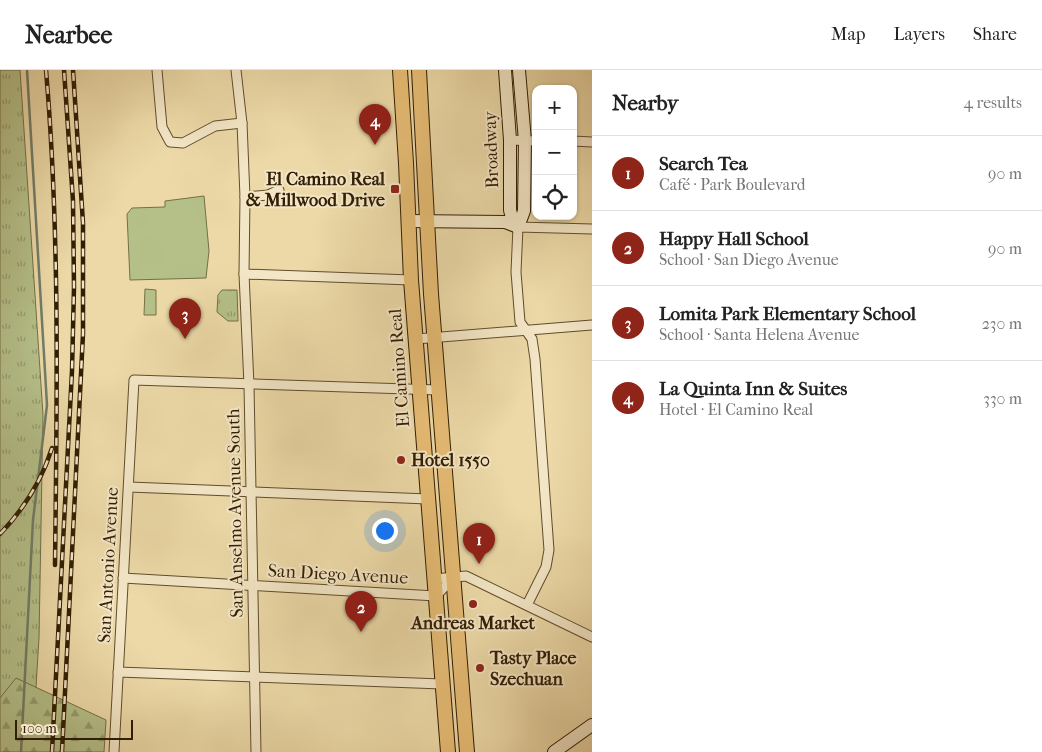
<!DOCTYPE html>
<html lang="en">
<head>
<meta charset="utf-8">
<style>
  body { margin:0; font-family:"IM FELL French Canon",serif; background:#f6f6f6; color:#222 }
  .controls { position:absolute; right:15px; top:15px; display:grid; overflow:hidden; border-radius:10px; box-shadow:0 1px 4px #0004 }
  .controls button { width:45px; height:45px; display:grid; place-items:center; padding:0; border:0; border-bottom:1px solid #e0e0e0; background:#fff; color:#222; font:25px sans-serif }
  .scale { position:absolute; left:15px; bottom:12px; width:118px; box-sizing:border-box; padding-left:5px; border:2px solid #321e03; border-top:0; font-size:14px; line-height:18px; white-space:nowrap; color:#321e03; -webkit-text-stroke:4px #f3e6c6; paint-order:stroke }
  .you { position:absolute; left:384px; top:460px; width:18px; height:18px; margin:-12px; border:4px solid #fff; border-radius:50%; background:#1a73e8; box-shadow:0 0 0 8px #1a73e833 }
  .badge { display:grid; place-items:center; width:32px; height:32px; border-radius:50%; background:#8f2418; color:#fff; font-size:16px; font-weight:700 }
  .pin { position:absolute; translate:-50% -41px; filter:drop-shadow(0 1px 2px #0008) }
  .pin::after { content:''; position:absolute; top:26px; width:18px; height:15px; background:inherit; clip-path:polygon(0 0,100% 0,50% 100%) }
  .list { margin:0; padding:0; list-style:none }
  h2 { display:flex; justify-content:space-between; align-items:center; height:65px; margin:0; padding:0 20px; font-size:21px }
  h2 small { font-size:16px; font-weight:400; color:#767676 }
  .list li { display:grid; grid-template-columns:32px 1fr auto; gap:15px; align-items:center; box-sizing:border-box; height:75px; padding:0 20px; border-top:1px solid #e0e0e0 }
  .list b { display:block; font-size:19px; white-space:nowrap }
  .list p { margin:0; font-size:16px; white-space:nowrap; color:#767676 }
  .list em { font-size:16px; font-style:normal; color:#767676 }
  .icon { flex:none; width:28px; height:28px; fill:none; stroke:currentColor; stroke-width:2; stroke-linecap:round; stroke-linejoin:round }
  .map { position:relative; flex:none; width:592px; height:682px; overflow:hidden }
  header { display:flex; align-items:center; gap:30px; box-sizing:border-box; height:70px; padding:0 25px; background:#fff; border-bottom:1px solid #e0e0e0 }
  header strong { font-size:24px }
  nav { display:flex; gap:28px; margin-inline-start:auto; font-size:18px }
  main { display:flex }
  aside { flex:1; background:#fff }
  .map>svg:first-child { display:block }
  .grass { fill:url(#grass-tufts); stroke:#746f46 }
  .forest { fill:url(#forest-firs); stroke:#746f46 }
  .garden { fill:#b5c089; stroke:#746f46 }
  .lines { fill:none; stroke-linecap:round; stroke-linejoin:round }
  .stream { stroke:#707c68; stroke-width:2.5 }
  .street-casing { stroke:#604d2c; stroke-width:11 }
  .secondary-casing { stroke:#321e03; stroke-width:14 }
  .primary-casing { stroke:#321e03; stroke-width:16 }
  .street { stroke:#f3e6c6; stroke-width:9 }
  .secondary { stroke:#f3e6c6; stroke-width:12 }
  .primary { stroke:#e6bc74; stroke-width:14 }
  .rail-casing { stroke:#321e03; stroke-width:4.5 }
  .rail { stroke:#f3e6c6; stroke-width:2.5; stroke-dasharray:8; stroke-linecap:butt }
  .poi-dot { fill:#8f2418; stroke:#f3e6c6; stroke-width:2 }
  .labels { text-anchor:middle; stroke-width:4; stroke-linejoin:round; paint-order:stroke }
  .street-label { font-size:18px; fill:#321e03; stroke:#f3e6c6 }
  .poi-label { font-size:18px; font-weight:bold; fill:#321e03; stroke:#f3e6c6; text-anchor:start }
</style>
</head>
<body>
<header>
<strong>Nearbee</strong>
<nav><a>Map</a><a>Layers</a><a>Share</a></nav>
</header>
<main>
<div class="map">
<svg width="592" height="682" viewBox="0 0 592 682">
  <defs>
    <pattern id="grass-tufts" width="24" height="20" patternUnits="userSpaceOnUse" patternTransform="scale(1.25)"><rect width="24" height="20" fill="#b5c089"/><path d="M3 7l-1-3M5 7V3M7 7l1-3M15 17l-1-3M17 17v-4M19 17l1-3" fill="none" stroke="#949b6e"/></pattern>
    <pattern id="forest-firs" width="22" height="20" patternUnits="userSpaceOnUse" patternTransform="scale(1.25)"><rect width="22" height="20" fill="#b5c089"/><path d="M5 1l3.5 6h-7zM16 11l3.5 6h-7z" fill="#949b6e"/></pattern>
  </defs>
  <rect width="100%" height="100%" fill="#ecd9a7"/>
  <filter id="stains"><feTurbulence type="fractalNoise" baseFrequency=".004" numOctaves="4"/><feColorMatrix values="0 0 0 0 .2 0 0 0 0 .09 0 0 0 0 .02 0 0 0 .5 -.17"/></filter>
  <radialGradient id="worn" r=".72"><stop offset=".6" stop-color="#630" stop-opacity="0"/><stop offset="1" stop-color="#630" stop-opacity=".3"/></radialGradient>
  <g class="grass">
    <polygon points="0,0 20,0 43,345 39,568 32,682 0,682"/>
    <polygon points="222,220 237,220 238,251 228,251 217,242 218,225"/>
  </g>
  <polygon class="forest" points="16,608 106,650 104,682 0,682 0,628"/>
  <g class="garden">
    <polygon points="204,126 209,181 206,208 130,210 127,144 132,138 165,137 165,131"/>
    <polygon points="145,219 156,220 156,245 144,245"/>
  </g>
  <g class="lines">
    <polyline class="stream" points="21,682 33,450 47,335 27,0"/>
    <g class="street-casing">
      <g id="street">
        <polyline points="157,0 162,57 170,72 183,73 215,56 242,53"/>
        <polyline points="236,0 242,53 245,127 244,204 249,315 256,682"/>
        <polyline points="510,70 536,71"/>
        <polyline points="573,71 592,72"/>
        <polyline points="245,127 268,125 279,120"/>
        <polyline points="244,204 411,210"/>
        <polyline points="416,269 592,255"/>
        <polyline points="129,417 428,429"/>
        <polyline points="123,508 436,526 453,508"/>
        <polyline points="434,509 466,506 592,567"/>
        <polyline points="527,535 546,497 549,480 535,289 532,269 520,252 516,202 518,157 592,159"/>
        <polyline points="118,602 442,614"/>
        <polyline points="114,682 134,310 438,320"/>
      </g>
    </g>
    <g class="secondary-casing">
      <g id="secondary">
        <polyline points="505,0 510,70 510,140 512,148 518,157"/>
        <polyline points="408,151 505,152 518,157"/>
        <polyline points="518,157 524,141 525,71 519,0"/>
        <polyline points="554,682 592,655"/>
      </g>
    </g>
    <g class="primary-casing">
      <g id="primary">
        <polyline points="400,0 406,93 411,210 448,682"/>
        <polyline points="419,0 431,224 467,682"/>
      </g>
    </g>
    <use href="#street" class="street"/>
    <use href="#secondary" class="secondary"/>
    <use href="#primary" class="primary"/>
    <g class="rail-casing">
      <g id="rail">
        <path d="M 46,0 C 60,164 57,330 55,495"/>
        <path d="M 0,464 C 23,440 42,410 52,378"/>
        <polyline points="52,682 72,301 74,217 73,131 64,0"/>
        <polyline points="62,682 83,264 83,153 73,0"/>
      </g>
    </g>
    <use href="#rail" class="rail"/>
  </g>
  <g class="poi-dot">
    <rect x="390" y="114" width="10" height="10" rx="2.5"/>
    <circle cx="401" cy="390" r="5"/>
    <circle cx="473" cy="534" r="5"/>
    <circle cx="480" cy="598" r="5"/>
  </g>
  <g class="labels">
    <g class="street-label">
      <text transform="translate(491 80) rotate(-92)" y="6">Broadway</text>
      <text transform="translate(399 298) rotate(-94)" y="6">El Camino Real</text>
      <text transform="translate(235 443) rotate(-91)" y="6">San Anselmo Avenue South</text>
      <text transform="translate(108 495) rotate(-87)" y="6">San Antonio Avenue</text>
      <text transform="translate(338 504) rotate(3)" y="6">San Diego Avenue</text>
    </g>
    <g class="poi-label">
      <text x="385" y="115" text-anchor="end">El Camino Real<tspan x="385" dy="21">&amp; Millwood Drive</tspan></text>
      <text x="411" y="396">Hotel 1550</text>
      <text x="473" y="559" text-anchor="middle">Andreas Market</text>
      <text x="490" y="594">Tasty Place<tspan x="490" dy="21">Szechuan</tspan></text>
    </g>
  </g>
  <rect width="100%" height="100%" filter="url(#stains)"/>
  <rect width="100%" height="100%" fill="url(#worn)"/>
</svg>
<div class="controls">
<button>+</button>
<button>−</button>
<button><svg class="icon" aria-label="locate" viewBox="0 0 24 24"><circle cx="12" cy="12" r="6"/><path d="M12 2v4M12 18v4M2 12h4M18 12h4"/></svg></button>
</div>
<div class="scale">100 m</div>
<div class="you"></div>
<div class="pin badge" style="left:479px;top:494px">1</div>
<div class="pin badge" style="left:361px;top:562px">2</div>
<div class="pin badge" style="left:185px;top:269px">3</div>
<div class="pin badge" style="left:375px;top:75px">4</div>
</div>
<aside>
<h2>Nearby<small>4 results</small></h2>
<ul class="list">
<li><span class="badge">1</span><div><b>Search Tea</b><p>Café · Park Boulevard</p></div><em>90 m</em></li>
<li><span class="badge">2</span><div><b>Happy Hall School</b><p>School · San Diego Avenue</p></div><em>90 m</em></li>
<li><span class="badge">3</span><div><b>Lomita Park Elementary School</b><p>School · Santa Helena Avenue</p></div><em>230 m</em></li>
<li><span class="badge">4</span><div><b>La Quinta Inn &amp; Suites</b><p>Hotel · El Camino Real</p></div><em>330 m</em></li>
</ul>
</aside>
</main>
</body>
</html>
